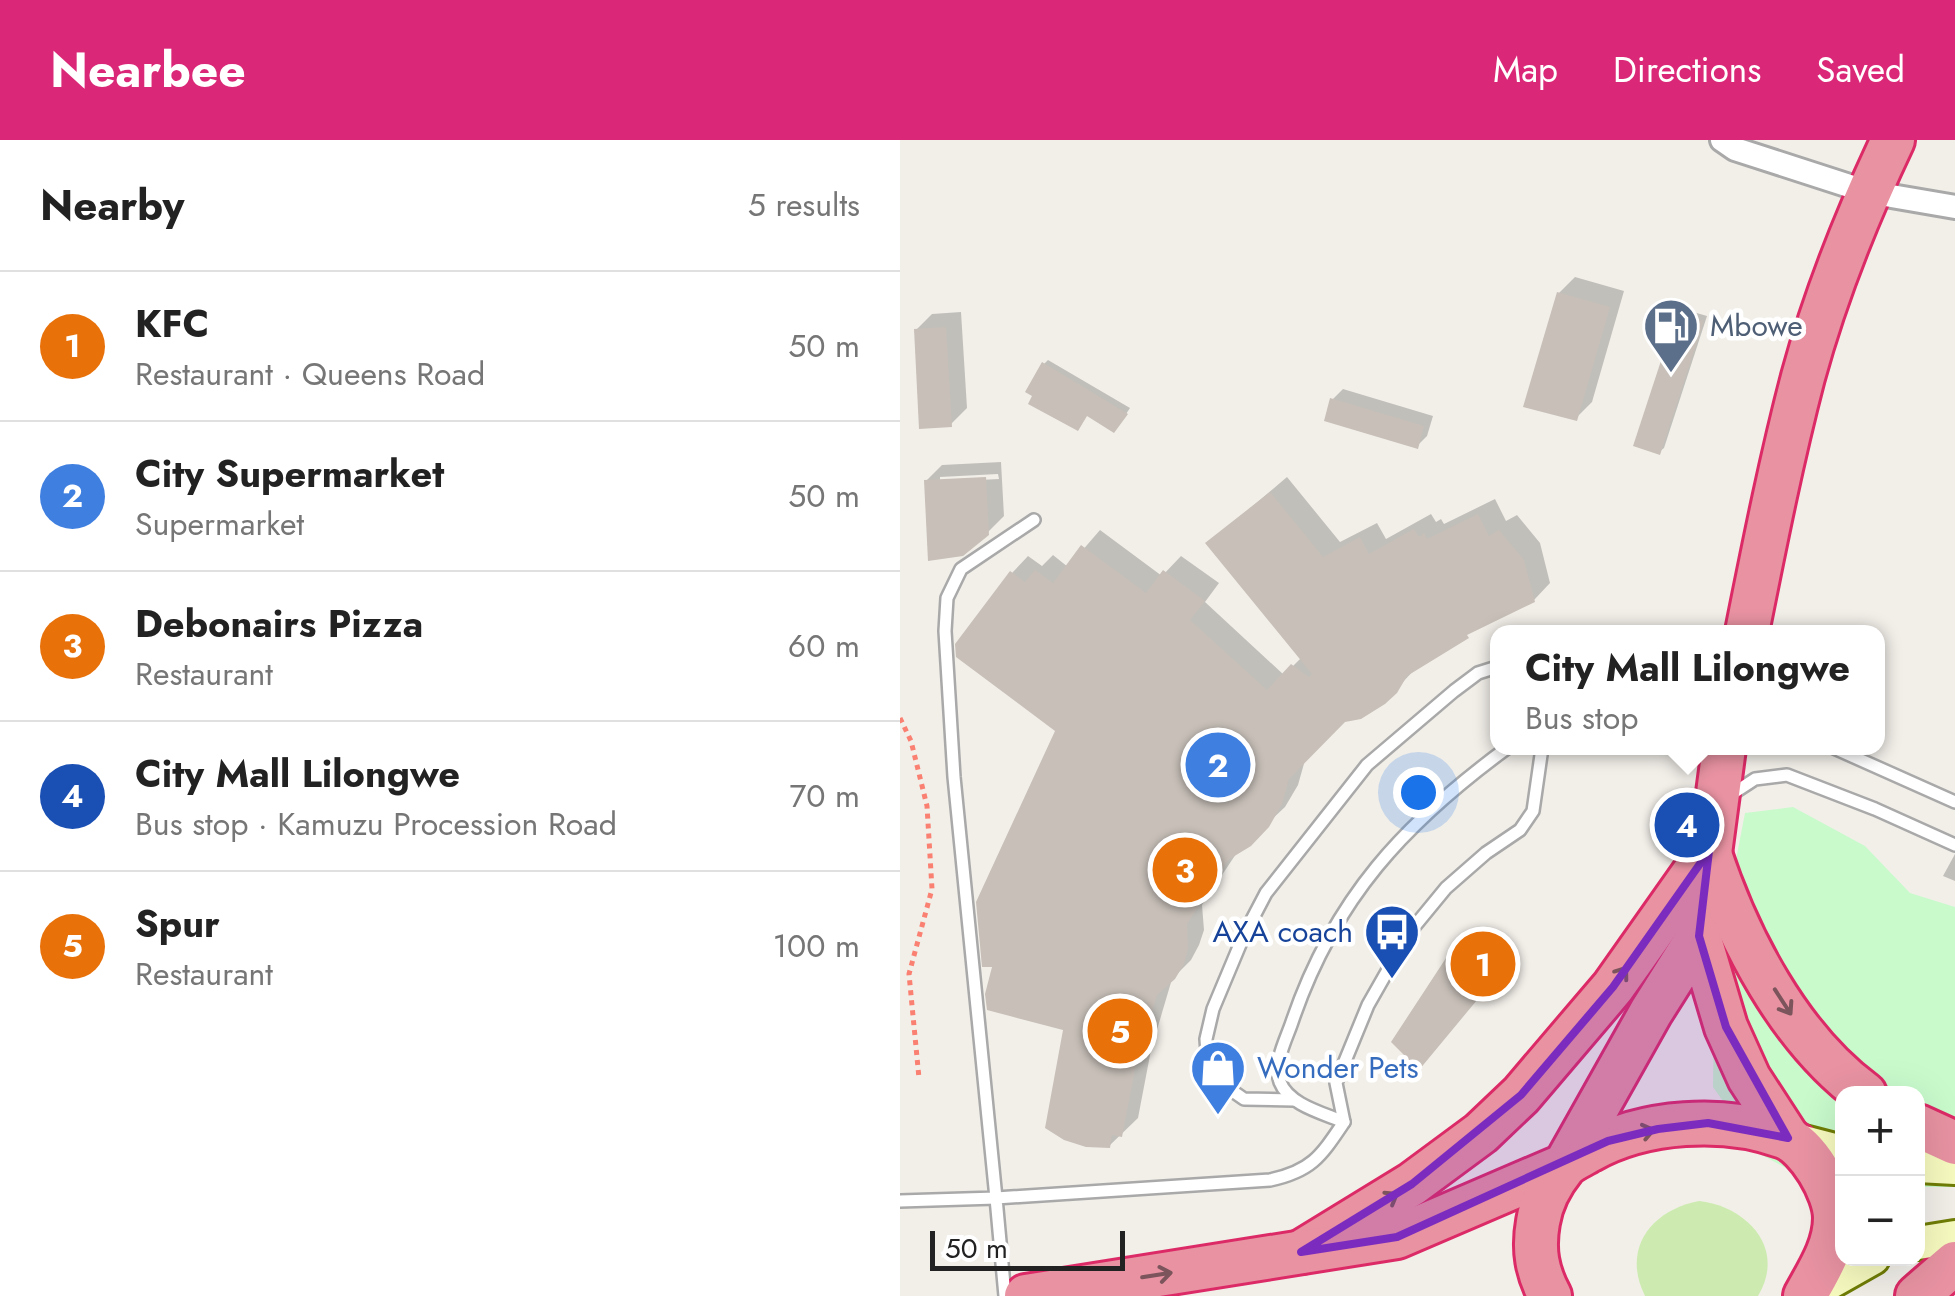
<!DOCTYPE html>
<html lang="en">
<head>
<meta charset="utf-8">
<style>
  body { margin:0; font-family:Jost,sans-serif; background:#f6f6f6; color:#222 }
  .controls { position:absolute; right:30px; bottom:30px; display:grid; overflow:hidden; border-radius:20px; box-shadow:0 10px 40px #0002 }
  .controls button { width:90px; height:90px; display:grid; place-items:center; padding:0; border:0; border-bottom:2px solid #e0e0e0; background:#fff; color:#222; font:50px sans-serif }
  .scale { position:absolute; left:30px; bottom:25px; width:195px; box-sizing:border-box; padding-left:10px; border:5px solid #222; border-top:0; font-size:28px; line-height:35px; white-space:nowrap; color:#222; -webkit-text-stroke:8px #fff; paint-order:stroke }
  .you { position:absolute; left:518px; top:652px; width:35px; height:35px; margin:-25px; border:8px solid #fff; border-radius:50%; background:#1a73e8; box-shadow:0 0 0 15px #1a73e833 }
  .badge { display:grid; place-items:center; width:65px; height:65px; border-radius:50%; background:#db2777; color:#fff; font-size:32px; font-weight:700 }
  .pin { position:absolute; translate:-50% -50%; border:5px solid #fff; box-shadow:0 2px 10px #0006 }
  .popup { position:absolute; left:590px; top:485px; width:395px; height:130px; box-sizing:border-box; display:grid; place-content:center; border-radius:20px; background:#fff; filter:drop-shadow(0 2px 8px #0005); font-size:32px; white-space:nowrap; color:#767676 }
  .popup b { font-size:38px; color:#222 }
  .popup::after { content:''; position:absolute; left:50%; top:100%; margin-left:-20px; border:20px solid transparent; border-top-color:#fff }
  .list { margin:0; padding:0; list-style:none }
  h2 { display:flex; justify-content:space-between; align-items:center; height:130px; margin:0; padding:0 40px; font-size:42px }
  h2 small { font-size:32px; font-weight:400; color:#767676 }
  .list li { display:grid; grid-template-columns:65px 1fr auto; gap:30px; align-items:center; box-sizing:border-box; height:150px; padding:0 40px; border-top:2px solid #e0e0e0 }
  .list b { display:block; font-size:38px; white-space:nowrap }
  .list p { margin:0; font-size:32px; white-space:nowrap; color:#767676 }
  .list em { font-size:32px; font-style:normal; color:#767676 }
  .map { position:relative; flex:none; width:1055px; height:1156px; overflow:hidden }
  header { display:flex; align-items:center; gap:60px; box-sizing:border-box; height:140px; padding:0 50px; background:#db2777; color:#fff }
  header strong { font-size:48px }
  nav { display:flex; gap:55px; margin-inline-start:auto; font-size:35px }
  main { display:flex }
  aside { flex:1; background:#fff }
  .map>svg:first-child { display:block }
  .grass { fill:#cdebb0 }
  .park { fill:#c8facc }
  .shadow { fill:#0003; fill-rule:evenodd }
  .building { fill:#c7bfb8 }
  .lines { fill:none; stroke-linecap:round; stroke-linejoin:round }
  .lane-casing { stroke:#a9a9a9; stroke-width:16 }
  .street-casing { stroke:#a9a9a9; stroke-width:28 }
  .secondary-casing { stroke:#707d05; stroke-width:38 }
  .highway-casing { stroke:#dc2a67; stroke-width:48 }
  .path { stroke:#fa8072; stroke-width:5; stroke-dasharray:5 5; stroke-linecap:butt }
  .lane { stroke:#fff; stroke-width:11 }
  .street { stroke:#fff; stroke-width:22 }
  .secondary { stroke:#f7fabf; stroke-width:32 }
  .highway { stroke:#e892a2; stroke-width:42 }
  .oneway { stroke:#7b545c }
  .marked { fill:#7b2cbf; fill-opacity:0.2; stroke:#7b2cbf; stroke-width:8; stroke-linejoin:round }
  .labels { text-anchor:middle; stroke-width:9; stroke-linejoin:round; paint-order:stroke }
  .service-label { font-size:30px; fill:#4e5e75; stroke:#fff; text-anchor:start }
  .transit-label { font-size:30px; fill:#164399; stroke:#fff; text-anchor:end }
  .shop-label { font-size:30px; fill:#366cbe; stroke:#fff; text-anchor:start }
</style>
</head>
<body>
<header>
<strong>Nearbee</strong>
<nav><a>Map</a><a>Directions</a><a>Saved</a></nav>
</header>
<main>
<aside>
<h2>Nearby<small>5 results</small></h2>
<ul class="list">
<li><span class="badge" style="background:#e8710a">1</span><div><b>KFC</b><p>Restaurant · Queens Road</p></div><em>50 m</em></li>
<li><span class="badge" style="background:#3f7fe0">2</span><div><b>City Supermarket</b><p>Supermarket</p></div><em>50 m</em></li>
<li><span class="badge" style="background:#e8710a">3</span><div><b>Debonairs Pizza</b><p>Restaurant</p></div><em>60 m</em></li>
<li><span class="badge" style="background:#1a4fb4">4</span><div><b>City Mall Lilongwe</b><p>Bus stop · Kamuzu Procession Road</p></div><em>70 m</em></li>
<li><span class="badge" style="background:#e8710a">5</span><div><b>Spur</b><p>Restaurant</p></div><em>100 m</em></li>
</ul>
</aside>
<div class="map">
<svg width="1055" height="1156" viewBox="0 0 1055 1156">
  <rect width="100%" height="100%" fill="#f2efe9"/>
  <path class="grass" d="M 799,1061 C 846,1066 887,1108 858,1156 L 745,1156 C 721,1108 752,1070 799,1061 Z"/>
  <polygon class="park" points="893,667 965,706 1010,753 1055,767 1055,1047 1018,1047 1018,954 942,954 942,1048 925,1049 860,1014 813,947 815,829 845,673"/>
  <g class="shadow">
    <polygon points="675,137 724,151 692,262 676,278 659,153"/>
    <polygon points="783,169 807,176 764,308 759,312 779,173"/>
    <polygon points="61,172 67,268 51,284 16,190 32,174"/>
    <polygon points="148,220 230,268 218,286 144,224"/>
    <polygon points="443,249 533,276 527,296 517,306 432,260"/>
    <path d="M 101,322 L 104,376 L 87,393 L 26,341 L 42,325 ZM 98,334 L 99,339 L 40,342 L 40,337 Z"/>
    <polygon points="387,337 440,402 477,383 486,399 531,374 536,382 541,379 544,384 595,359 606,381 617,375 640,403 650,443 634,460 576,488 517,527 484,562 444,579 405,620 398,645 385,667 338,711 302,765 304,790 299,805 291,820 272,839 251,910 238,978 209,1006 166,888 158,590 112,433 128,416 142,426 153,415 168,427 200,390 262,436 281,416 319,443 305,462 384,535 402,517 309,403"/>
    <polygon points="1055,714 1055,741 1043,736"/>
    <polygon points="560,806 593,831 586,839 590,842 529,917 494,902 550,816"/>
  </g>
  <g class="building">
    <polygon points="657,152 710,167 677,281 623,267"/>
    <polygon points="777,172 804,181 760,315 733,306"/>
    <polygon points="46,187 52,287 19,289 14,189"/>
    <polygon points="142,222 228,274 214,293 187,276 178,291 128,264 132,256 125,252"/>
    <polygon points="430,258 524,286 518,309 424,281"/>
    <polygon points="86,337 89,395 63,416 28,421 24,340"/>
    <polygon points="370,352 423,417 460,397 469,414 514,389 519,397 524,393 527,399 578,374 589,396 599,390 624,420 635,462 567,495 569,498 507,536 497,553 485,564 461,579 445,582 389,639 382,664 369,687 351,706 328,720 287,784 288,809 284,824 275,839 257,855 235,929 222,997 212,995 210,1008 186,1007 164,1000 145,988 163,890 87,870 85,854 92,827 82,827 76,762 155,591 56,517 55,504 110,431 125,442 135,430 153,443 181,405 246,453 263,430 305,461 290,480 367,550 391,524 409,537 412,534 305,403"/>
    <polygon points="548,815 585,842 578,850 582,854 519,930 491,902"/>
  </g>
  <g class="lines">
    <g class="lane-casing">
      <g id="lane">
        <polyline points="934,608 1055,662"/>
        <polyline points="829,656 855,639 887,635 975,669 1055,705"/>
        <polyline points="394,960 344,959 318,941 308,926 306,899 313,869 344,795 366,753 467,625 554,551 578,533 597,527"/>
        <path d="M 444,982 C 423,973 389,965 380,942 C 373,923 386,900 392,882 C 434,758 505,683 607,608"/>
        <polyline points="0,1061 96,1058 54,637 45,491 47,458 61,429 134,380"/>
        <path d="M 105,1156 L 96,1058 L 370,1040 C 412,1031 421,1016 444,982 L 436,943 L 468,865 L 509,793 L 546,748 L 586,713 L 620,690 L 633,671 L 642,608"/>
      </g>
    </g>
    <g class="street-casing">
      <polyline id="street" points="822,0 835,9 968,52 1055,67"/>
    </g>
    <g class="secondary-casing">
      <g id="secondary">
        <polyline points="888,998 942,1012"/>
        <polyline points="1018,1026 1055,1028"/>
        <polyline points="1018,1103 1055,1097"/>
        <polyline points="906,1156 973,1118"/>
      </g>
    </g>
    <g class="highway-casing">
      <g id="highway">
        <path d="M 847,492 C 864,407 881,321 903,237 C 925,156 957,76 993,0"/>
        <polyline points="824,608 799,796 826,887 849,938 888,998"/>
        <polyline points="1018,986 1055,1003"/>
        <path d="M 401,1112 L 512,1044 L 581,993 L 621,955 L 713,847 L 809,711 C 838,799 889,898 965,954"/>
        <polyline points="126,1156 497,1097 665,1025 751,872 799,796"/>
        <path d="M 650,1156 C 637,1132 633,1110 638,1082 C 641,1063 651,1043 664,1027 C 670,1020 681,1016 689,1011 C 744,980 824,975 884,997 C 908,1006 935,1052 935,1078 C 935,1107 918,1132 905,1156"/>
        <polyline points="1017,1156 1055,1123"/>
      </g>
    </g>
    <polyline class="path" points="0,578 11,601 27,666 32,749 9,834 19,938"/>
    <use href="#lane" class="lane"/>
    <use href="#street" class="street"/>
    <use href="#secondary" class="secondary"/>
    <use href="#highway" class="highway"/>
  </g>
  <defs><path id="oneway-shaft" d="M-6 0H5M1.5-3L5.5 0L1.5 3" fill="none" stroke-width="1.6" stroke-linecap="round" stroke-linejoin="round" transform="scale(2.5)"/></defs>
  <g class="oneway">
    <use href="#oneway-shaft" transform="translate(718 839) rotate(-54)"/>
    <use href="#oneway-shaft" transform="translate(883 862) rotate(57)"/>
    <use href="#oneway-shaft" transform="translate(740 993) rotate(-13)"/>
    <use href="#oneway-shaft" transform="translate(485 1061) rotate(-31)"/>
    <use href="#oneway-shaft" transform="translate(257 1135) rotate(-9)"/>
  </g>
  <path class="marked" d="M 809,711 L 799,796 L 826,887 L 888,998 L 808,983 L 758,989 L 708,1001 L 497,1097 L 401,1112 L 512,1044 L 621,955 L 713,847 Z"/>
  <defs>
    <g id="fuel-pin" transform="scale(2.875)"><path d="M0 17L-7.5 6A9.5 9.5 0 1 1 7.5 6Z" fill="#5c6f8a" stroke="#fff"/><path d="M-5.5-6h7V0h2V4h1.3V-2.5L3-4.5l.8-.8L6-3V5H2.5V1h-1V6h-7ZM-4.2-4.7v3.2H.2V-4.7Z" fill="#fff"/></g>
    <g id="bus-pin" transform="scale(2.875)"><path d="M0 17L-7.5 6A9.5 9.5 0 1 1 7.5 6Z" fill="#1a4fb4" stroke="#fff"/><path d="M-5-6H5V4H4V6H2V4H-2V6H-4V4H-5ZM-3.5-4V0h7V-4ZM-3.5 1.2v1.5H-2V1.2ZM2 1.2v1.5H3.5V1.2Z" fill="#fff"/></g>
    <g id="shop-pin" transform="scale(2.875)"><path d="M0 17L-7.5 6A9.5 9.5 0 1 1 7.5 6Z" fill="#3f7fe0" stroke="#fff"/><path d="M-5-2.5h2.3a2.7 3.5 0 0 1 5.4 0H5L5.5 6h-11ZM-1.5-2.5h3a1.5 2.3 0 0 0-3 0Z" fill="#fff"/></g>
  </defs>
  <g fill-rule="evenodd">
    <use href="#fuel-pin" x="771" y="186"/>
    <use href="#bus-pin" x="492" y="792"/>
    <use href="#shop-pin" x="318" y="928"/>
  </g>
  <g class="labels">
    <g class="service-label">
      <text x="810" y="196">Mbowe</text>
    </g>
    <g class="transit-label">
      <text x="453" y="802">AXA coach</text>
    </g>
    <g class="shop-label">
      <text x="357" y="938">Wonder Pets</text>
    </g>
  </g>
</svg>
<div class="controls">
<button>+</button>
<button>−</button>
</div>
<div class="scale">50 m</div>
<div class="you"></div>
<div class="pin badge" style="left:583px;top:824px;background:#e8710a">1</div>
<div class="pin badge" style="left:318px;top:625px;background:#3f7fe0">2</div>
<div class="pin badge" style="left:285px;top:730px;background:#e8710a">3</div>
<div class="pin badge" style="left:787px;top:685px;background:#1a4fb4">4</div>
<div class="popup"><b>City Mall Lilongwe</b>Bus stop</div>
<div class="pin badge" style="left:220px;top:891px;background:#e8710a">5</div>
</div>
</main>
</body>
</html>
